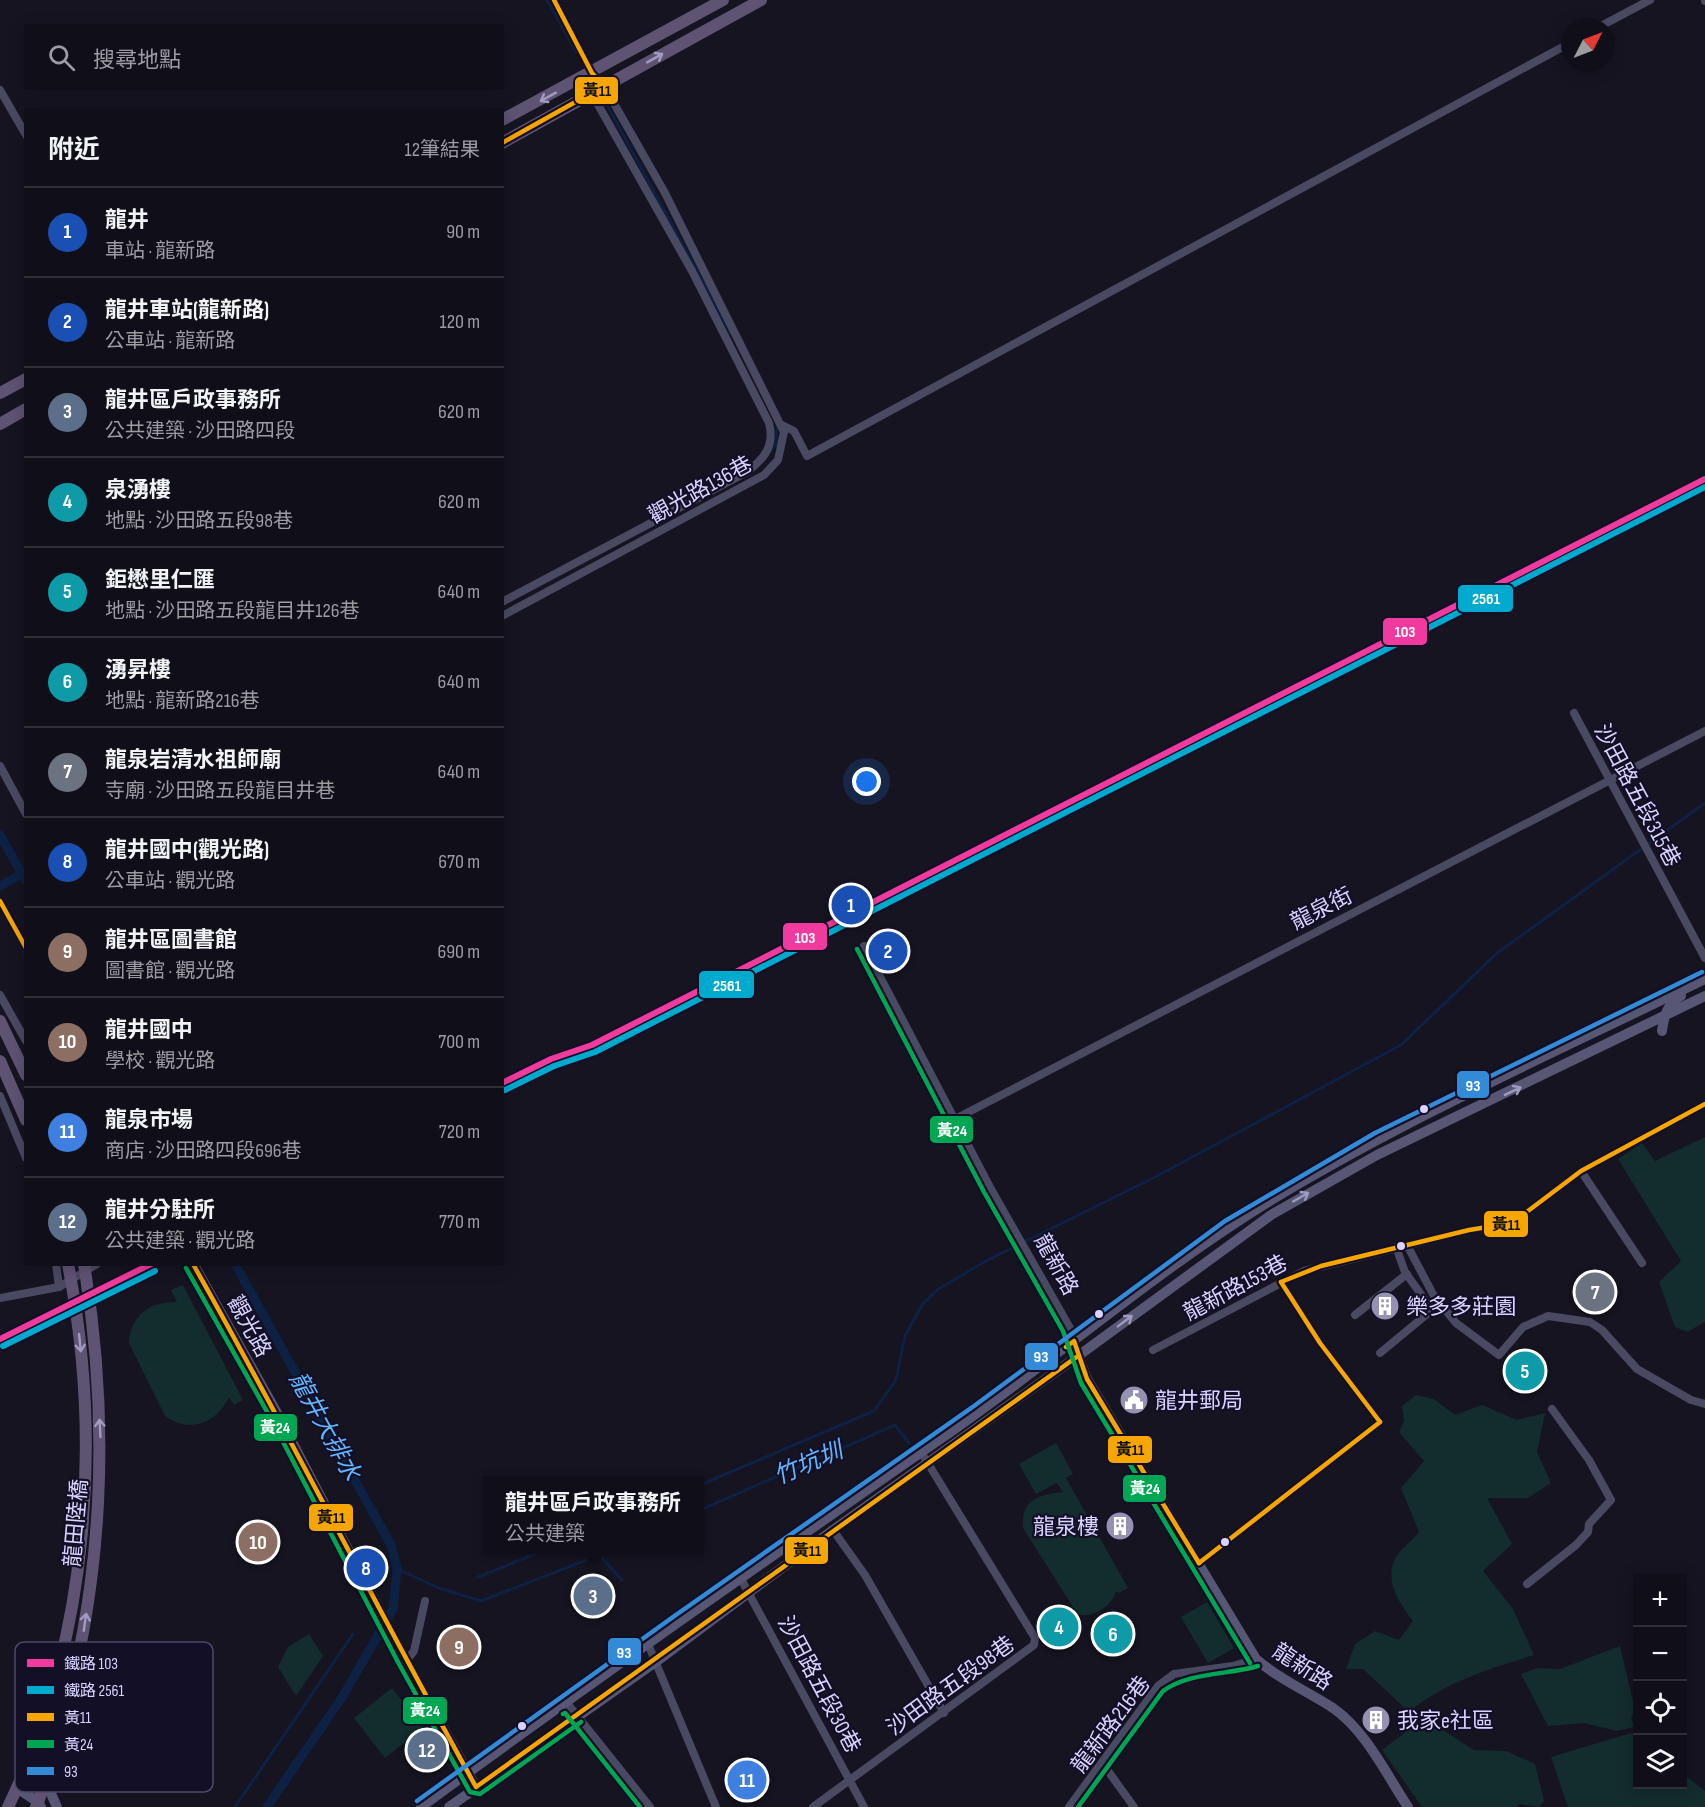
<!DOCTYPE html>
<html lang="zh-TW">
<head>
<meta charset="utf-8">
<style>
  body { margin:0; font-family:"Sofia Sans Condensed","Noto Sans TC",sans-serif; background:#1e1d26; color:#f1f3f6 }
  .controls { position:absolute; right:18px; bottom:18px; display:grid; overflow:hidden; border-radius:0px; box-shadow:0 3px 15px #0003 }
  .controls button { width:54px; height:54px; display:grid; place-items:center; padding:0; border:0; border-bottom:2px solid #302f38; background:#100f19; color:#f1f3f6; font:30px sans-serif }
  .compass { position:absolute; left:1561px; top:18px; width:54px; height:54px; border-radius:50%; background:#100f19; box-shadow:0 3px 15px #0003; rotate:48deg }
  .you { position:absolute; left:867px; top:782px; width:21px; height:21px; margin:-15px; border:4px solid #fff; border-radius:50%; background:#1a73e8; box-shadow:0 0 0 9px #1a73e833 }
  .badge { display:grid; place-items:center; width:39px; height:39px; border-radius:50%; background:#9591b1; color:#fff; font-size:20px; font-weight:700 }
  .pin { position:absolute; translate:-50% -50%; border:3px solid #fff; box-shadow:0 2px 6px #0006 }
  .popup { position:absolute; left:482px; top:1476px; width:222px; height:78px; box-sizing:border-box; display:grid; place-content:center; border-radius:0px; background:#100f19; filter:drop-shadow(0 2px 4px #0005); font-size:20px; white-space:nowrap; color:#9c9ca2 }
  .popup b { font-size:22px; color:#f1f3f6 }
  .popup::after { content:''; position:absolute; left:50%; top:100%; margin-left:-12px; border:12px solid transparent; border-top-color:#100f19 }
  .list { margin:0; padding:0; list-style:none }
  h2 { display:flex; justify-content:space-between; align-items:center; height:78px; margin:0; padding:0 24px; font-size:26px }
  h2 small { font-size:20px; font-weight:400; color:#9c9ca2 }
  .list li { display:grid; grid-template-columns:39px 1fr auto; gap:18px; align-items:center; box-sizing:border-box; height:90px; padding:0 24px; border-top:2px solid #302f38 }
  .list b { display:block; font-size:22px; white-space:nowrap }
  .list p { margin:0; font-size:20px; white-space:nowrap; color:#9c9ca2 }
  .list em { font-size:20px; font-style:normal; color:#9c9ca2 }
  .icon { flex:none; width:33px; height:33px; fill:none; stroke:currentColor; stroke-width:2; stroke-linecap:round; stroke-linejoin:round }
  .map { position:relative; flex:none; width:1705px; height:1807px; overflow:hidden }
  .search { position:absolute; background:#100f19; box-shadow:0 3px 15px #0003; left:24px; top:24px; width:480px; height:66px; display:flex; align-items:center; gap:15px; box-sizing:border-box; padding:0 21px; border-radius:0px; color:#9c9ca2; font-size:22px }
  .panel { position:absolute; background:#100f19; box-shadow:0 3px 15px #0003; left:24px; top:108px; width:480px; height:1158px; border-radius:0px }
  .map>svg:first-child { display:block }
  .green { fill:#132c2d }
  .lines { fill:none; stroke-linecap:round; stroke-linejoin:round }
  .stream { stroke:#0d2144; stroke-width:3 }
  .canal { stroke:#0d2144; stroke-width:9 }
  .street { stroke:#4a4962; stroke-width:8 }
  .secondary { stroke:#575674; stroke-width:10 }
  .primary { stroke:#5e5373; stroke-width:12 }
  .bus-1-casing { stroke:#130f26; stroke-width:9 }
  .bus-2-casing { stroke:#130f26; stroke-width:9 }
  .bus-3-casing { stroke:#130f26; stroke-width:9 }
  .bus-1 { stroke:#f7a600; stroke-width:4.5 }
  .bus-2 { stroke:#00a651; stroke-width:4.5 }
  .bus-3 { stroke:#338bd7; stroke-width:4.5 }
  .rail-1-casing { stroke:#130f26; stroke-width:10 }
  .rail-2-casing { stroke:#130f26; stroke-width:10 }
  .rail-1 { stroke:#f13a9d; stroke-width:6 }
  .rail-2 { stroke:#00a9ce; stroke-width:6 }
  .oneway { stroke:#a29ac0 }
  .oneway2 { stroke:#9e9bc0 }
  .bus-dot { fill:#d9d4ff; stroke:#130f26; stroke-width:2 }
  .labels { text-anchor:middle; stroke-width:4.5; stroke-linejoin:round; paint-order:stroke }
  .street-label { font-size:22px; fill:#d9d4ff; stroke:#130f26 }
  .poi-label { font-size:22px; fill:#d9d4ff; stroke:#130f26; text-anchor:start }
  .water-label { font-size:24px; font-style:italic; fill:#62b6ff; stroke:#130f26 }
  .key { fill:#130f26; stroke:#4e4a67; stroke-width:1.5 }
  .key-label { font-size:16px; fill:#d9d4ff }
  .line-badge { stroke:#130f26; stroke-width:2 }
  .badge-label { font-size:16px; text-anchor:middle; font-weight:bold; fill:#fff }
  .pale-badge-label { font-size:16px; text-anchor:middle; font-weight:bold; fill:#111 }
</style>
</head>
<body>
<div class="map">
<svg width="1705" height="1807" viewBox="0 0 1705 1807">
  <rect width="100%" height="100%" fill="#161421"/>
  <g class="green">
    <polygon points="1705,1123 1705,1322 1687,1332 1675,1327 1659,1282 1681,1261 1618,1159 1642,1143 1655,1161 1705,1137"/>
    <path d="M 183,1285 L 243,1400 L 234,1405 L 229,1397 C 217,1423 190,1434 165,1416 L 129,1343 C 130,1315 151,1301 177,1302 L 171,1290 Z"/>
    <path d="M 1416,1395 L 1434,1399 L 1455,1415 L 1482,1405 L 1517,1420 L 1545,1413 L 1537,1452 L 1551,1483 L 1528,1498 L 1487,1498 L 1512,1544 L 1483,1571 L 1513,1609 L 1534,1655 C 1490,1669 1445,1682 1409,1712 L 1363,1669 L 1346,1669 L 1355,1644 L 1375,1631 L 1399,1640 L 1413,1621 C 1401,1605 1385,1583 1394,1561 C 1398,1551 1412,1541 1419,1532 L 1401,1488 L 1424,1461 L 1399,1432 L 1404,1421 L 1402,1406 Z"/>
    <path d="M 1056,1443 L 1073,1474 L 1066,1478 L 1128,1588 L 1119,1593 L 1116,1591 C 1112,1607 1094,1617 1078,1615 L 1023,1528 C 1021,1498 1040,1495 1063,1492 L 1057,1483 L 1036,1494 L 1019,1464 Z"/>
    <polygon points="1207,1602 1234,1648 1208,1663 1181,1617"/>
    <polygon points="309,1634 323,1656 296,1696 278,1667 288,1647"/>
    <polygon points="1620,1646 1635,1710 1631,1717 1634,1727 1617,1731 1584,1723 1548,1726 1521,1674 1537,1668 1560,1669"/>
    <polygon points="392,1688 423,1728 385,1758 354,1718"/>
    <polygon points="1424,1718 1474,1750 1506,1751 1535,1764 1544,1801 1539,1807 1520,1804 1515,1807 1422,1807 1382,1750"/>
    <polygon points="1631,1733 1637,1738 1638,1784 1682,1784 1683,1774 1705,1791 1705,1807 1568,1807 1551,1757"/>
  </g>
  <g class="lines">
    <g class="stream">
      <polyline points="547,0 577,53"/>
      <polyline points="600,92 731,334"/>
      <polyline points="769,452 776,444 777,422"/>
      <polyline points="22,874 26,872"/>
      <polyline points="700,1485 874,1411 896,1380 905,1336 922,1305 937,1290 984,1262 1157,1176 1401,1045 1497,953 1705,803"/>
      <polyline points="700,1510 895,1425 909,1443"/>
      <polyline points="599,1555 622,1580"/>
      <polyline points="397,1569 439,1588 481,1601 612,1550"/>
      <polyline points="478,1577 545,1550"/>
      <polyline points="235,1807 353,1634"/>
    </g>
    <g class="canal">
      <polyline points="0,835 26,881"/>
      <polyline points="0,886 22,874"/>
      <polyline points="235,1264 391,1545 397,1569 393,1609 343,1696 267,1807"/>
    </g>
    <g class="street">
      <polyline points="1705,0 1705,1"/>
      <polyline points="1599,27 1650,0"/>
      <polyline points="0,90 26,135"/>
      <polyline points="782,425 794,431 807,456 1570,43"/>
      <path d="M 502,602 L 747,472 C 764,459 775,446 769,423 L 692,271 L 592,94 L 592,73"/>
      <polyline points="502,616 764,475 778,460 784,432 665,193 604,86 592,73 554,0"/>
      <polyline points="1574,713 1705,958"/>
      <polyline points="0,766 26,814"/>
      <polyline points="0,901 26,949"/>
      <polyline points="864,946 991,1189 1070,1328 1074,1341"/>
      <polyline points="0,995 26,1041"/>
      <polyline points="0,1096 26,1158"/>
      <polyline points="955,1119 1705,731"/>
      <polyline points="1581,1171 1642,1263"/>
      <polyline points="1407,1245 1434,1296 1456,1323 1499,1355 1523,1327 1548,1316 1590,1322 1602,1330 1637,1369 1691,1400 1705,1404"/>
      <polyline points="56,1264 59,1287 97,1264"/>
      <polyline points="0,1298 59,1287"/>
      <polyline points="1355,1315 1407,1274"/>
      <polyline points="1153,1350 1304,1271 1469,1230 1512,1223 1581,1171 1705,1104"/>
      <polyline points="1380,1353 1432,1310 1405,1272 1396,1247"/>
      <polyline points="833,1530 865,1575 944,1713"/>
      <polyline points="1199,1563 1380,1422 1320,1343 1281,1282"/>
      <polyline points="741,1579 864,1807"/>
      <polyline points="1527,1584 1576,1545 1588,1532 1589,1524 1611,1500 1589,1460 1552,1409"/>
      <polyline points="648,1644 716,1807"/>
      <polyline points="406,1661 414,1651 425,1601"/>
      <polyline points="567,1703 650,1807"/>
      <polyline points="1103,1764 1134,1807"/>
      <polyline points="813,1807 1034,1645 1035,1638 921,1452"/>
      <polyline points="1069,1807 1158,1686 1174,1674 1233,1666 1256,1659"/>
    </g>
    <g class="secondary">
      <path d="M 1662,1031 C 1664,1016 1667,1004 1681,996"/>
      <polyline points="194,1265 277,1413 406,1661 476,1787"/>
      <path d="M 1076,1350 L 1087,1379 L 1256,1659 C 1280,1680 1307,1691 1333,1708 C 1366,1731 1386,1774 1408,1807"/>
      <polyline points="45,1780 57,1807"/>
      <polyline points="17,1788 38,1802 41,1807"/>
      <path d="M 421,1807 C 591,1682 763,1562 936,1442 C 1050,1364 1155,1271 1273,1199 C 1412,1115 1560,1050 1705,979"/>
      <polyline points="449,1807 657,1661 833,1530 1078,1356 1271,1215 1377,1155 1705,996"/>
    </g>
    <g class="primary">
      <polyline points="502,120 723,0"/>
      <polyline points="502,143 761,0"/>
      <polyline points="0,393 26,379"/>
      <polyline points="0,424 26,409"/>
      <polyline points="0,1021 26,1075"/>
      <polyline points="0,1061 26,1120"/>
      <path d="M 8,1807 C 88,1642 103,1443 68,1264"/>
      <path d="M 36,1807 C 46,1783 52,1758 59,1733 C 104,1581 110,1421 84,1264"/>
    </g>
    <g class="bus-1-casing">
      <g id="bus-1">
        <polyline points="502,143 604,86 592,73 554,0"/>
        <polyline points="0,901 26,948"/>
        <path d="M 193,1264 C 291,1437 380,1614 476,1787 L 1078,1356"/>
        <polyline points="1281,1282 1321,1266 1469,1230 1512,1223 1581,1171 1705,1104"/>
        <polyline points="1281,1282 1320,1343 1380,1422"/>
        <polyline points="1066,1347 1074,1341 1087,1379 1199,1563"/>
        <polyline points="1199,1563 1380,1422"/>
      </g>
    </g>
    <g class="bus-2-casing">
      <g id="bus-2">
        <polyline points="857,949 984,1192 1063,1331 1081,1383 1250,1663"/>
        <polyline points="186,1268 270,1417 399,1664 470,1792 480,1794 581,1722"/>
        <polyline points="563,1714 565,1713 640,1807"/>
        <path d="M 1078,1807 L 1163,1691 C 1189,1672 1228,1675 1258,1666"/>
      </g>
    </g>
    <g class="bus-3-casing">
      <polyline id="bus-3" points="417,1801 673,1617 974,1406 1225,1221 1375,1133 1702,972"/>
    </g>
    <use href="#bus-1" class="bus-1"/>
    <use href="#bus-2" class="bus-2"/>
    <use href="#bus-3" class="bus-3"/>
    <g class="rail-1-casing">
      <g id="rail-1">
        <polyline points="502,1083 551,1059 592,1045 1705,479"/>
        <polyline points="0,1339 151,1264"/>
      </g>
    </g>
    <g class="rail-2-casing">
      <g id="rail-2">
        <polyline points="505,1090 554,1066 595,1052 1705,487"/>
        <polyline points="3,1346 155,1271"/>
      </g>
    </g>
    <use href="#rail-1" class="rail-1"/>
    <use href="#rail-2" class="rail-2"/>
  </g>
  <defs><path id="oneway-shaft" d="M-6 0H5M1.5-3L5.5 0L1.5 3" fill="none" stroke-width="1.6" stroke-linecap="round" stroke-linejoin="round" transform="scale(1.5)"/></defs>
  <g class="oneway">
    <use href="#oneway-shaft" transform="translate(655 58) rotate(-29)"/>
    <use href="#oneway-shaft" transform="translate(548 97) rotate(151)"/>
    <use href="#oneway-shaft" transform="translate(80 1343) rotate(84)"/>
    <use href="#oneway-shaft" transform="translate(100 1428) rotate(-93)"/>
    <use href="#oneway-shaft" transform="translate(85 1622) rotate(-82)"/>
  </g>
  <g class="oneway2">
    <use href="#oneway-shaft" transform="translate(1513 1091) rotate(-26)"/>
    <use href="#oneway-shaft" transform="translate(1301 1197) rotate(-30)"/>
    <use href="#oneway-shaft" transform="translate(1125 1321) rotate(-37)"/>
  </g>
  <defs>
    <g id="building-disc" transform="scale(1.5)"><circle r="9.5" fill="#9591b1" stroke="#130f26"/><path d="M-4-6H4V6H1V3H-1V6H-4ZM-2.5-4.3h1.7v1.8h-1.7ZM.8-4.3h1.7v1.8H.8ZM-2.5-1h1.7V.8h-1.7ZM.8-1h1.7V.8H.8Z" fill="#fff"/></g>
    <g id="civic-disc" transform="scale(1.5)"><circle r="9.5" fill="#9591b1" stroke="#130f26"/><path d="M-.6-6.5H3V-4.5H.6V-3L4-1V1h2V6H-6V1h2V-1L-.6-3ZM-1.2 2.5V6h2.4V2.5Z" fill="#fff"/></g>
  </defs>
  <g fill-rule="evenodd">
    <use href="#building-disc" x="1385" y="1306"/>
    <use href="#civic-disc" x="1134" y="1400"/>
    <use href="#building-disc" x="1120" y="1526"/>
    <use href="#building-disc" x="1376" y="1720"/>
  </g>
  <g class="bus-dot">
    <circle cx="1424" cy="1109" r="5"/>
    <circle cx="1401" cy="1246" r="5"/>
    <circle cx="1099" cy="1314" r="5"/>
    <circle cx="1225" cy="1542" r="5"/>
    <circle cx="522" cy="1726" r="5"/>
  </g>
  <g class="labels">
    <g class="street-label">
      <text transform="translate(700 489) rotate(-29)" y="8">觀光路136巷</text>
      <text transform="translate(1638 795) rotate(62)" y="8">沙田路五段315巷</text>
      <text transform="translate(1321 908) rotate(-27)" y="8">龍泉街</text>
      <text transform="translate(1057 1264) rotate(61)" y="8">龍新路</text>
      <text transform="translate(1235 1287) rotate(-28)" y="8">龍新路153巷</text>
      <text transform="translate(250 1326) rotate(61)" y="8">觀光路</text>
      <text transform="translate(75 1523) rotate(-85)" y="8">龍田陸橋</text>
      <text transform="translate(1303 1666) rotate(33)" y="8">龍新路</text>
      <text transform="translate(820 1684) rotate(62)" y="8">沙田路五段30巷</text>
      <text transform="translate(950 1685) rotate(-36)" y="8">沙田路五段98巷</text>
      <text transform="translate(1110 1724) rotate(-53)" y="8">龍新路216巷</text>
    </g>
    <g class="poi-label">
      <text x="1406" y="1314">樂多多莊園</text>
      <text x="1155" y="1408">龍井郵局</text>
      <text x="1099" y="1534" text-anchor="end">龍泉樓</text>
      <text x="1397" y="1728">我家e社區</text>
    </g>
    <g class="water-label">
      <text transform="translate(325 1426) rotate(61)" y="8">龍井大排水</text>
      <text transform="translate(808 1463) rotate(-23)" y="8">竹坑圳</text>
    </g>
  </g>
  <rect x="15" y="1642" width="198" height="150" rx="9" class="key"/>
  <rect x="27" y="1659" width="27" height="8" fill="#f13a9d"/>
  <rect x="27" y="1686" width="27" height="8" fill="#00a9ce"/>
  <rect x="27" y="1713" width="27" height="8" fill="#f7a600"/>
  <rect x="27" y="1740" width="27" height="8" fill="#00a651"/>
  <rect x="27" y="1767" width="27" height="8" fill="#338bd7"/>
  <g class="key-label">
    <text x="64" y="1669">鐵路 103</text>
    <text x="64" y="1696">鐵路 2561</text>
    <text x="64" y="1723">黃11</text>
    <text x="64" y="1750">黃24</text>
    <text x="64" y="1777">93</text>
  </g>
  <g class="line-badge">
    <rect x="574" y="76" width="45" height="29" rx="6" fill="#f7a600"/>
    <rect x="1457" y="584" width="57" height="29" rx="6" fill="#00a9ce"/>
    <rect x="1382" y="617" width="46" height="29" rx="6" fill="#f13a9d"/>
    <rect x="782" y="922" width="46" height="29" rx="6" fill="#f13a9d"/>
    <rect x="698" y="970" width="57" height="29" rx="6" fill="#00a9ce"/>
    <rect x="1456" y="1070" width="34" height="29" rx="6" fill="#338bd7"/>
    <rect x="929" y="1115" width="45" height="29" rx="6" fill="#00a651"/>
    <rect x="1483" y="1210" width="46" height="28" rx="6" fill="#f7a600"/>
    <rect x="1024" y="1342" width="35" height="29" rx="6" fill="#338bd7"/>
    <rect x="253" y="1413" width="45" height="29" rx="6" fill="#00a651"/>
    <rect x="1107" y="1435" width="46" height="29" rx="6" fill="#f7a600"/>
    <rect x="1122" y="1474" width="45" height="29" rx="6" fill="#00a651"/>
    <rect x="308" y="1503" width="46" height="29" rx="6" fill="#f7a600"/>
    <rect x="784" y="1536" width="45" height="29" rx="6" fill="#f7a600"/>
    <rect x="607" y="1637" width="35" height="29" rx="6" fill="#338bd7"/>
    <rect x="402" y="1696" width="46" height="29" rx="6" fill="#00a651"/>
  </g>
  <g class="badge-label">
    <text x="1486" y="604">2561</text>
    <text x="1405" y="637">103</text>
    <text x="805" y="943">103</text>
    <text x="727" y="991">2561</text>
    <text x="1473" y="1091">93</text>
    <text x="952" y="1136">黃24</text>
    <text x="1041" y="1362">93</text>
    <text x="275" y="1433">黃24</text>
    <text x="1145" y="1494">黃24</text>
    <text x="624" y="1658">93</text>
    <text x="425" y="1716">黃24</text>
  </g>
  <g class="pale-badge-label">
    <text x="597" y="96">黃11</text>
    <text x="1506" y="1230">黃11</text>
    <text x="1130" y="1455">黃11</text>
    <text x="331" y="1523">黃11</text>
    <text x="807" y="1556">黃11</text>
  </g>
</svg>
<div class="controls">
<button>+</button>
<button>−</button>
<button><svg class="icon" aria-label="locate" viewBox="0 0 24 24"><circle cx="12" cy="12" r="6"/><path d="M12 2v4M12 18v4M2 12h4M18 12h4"/></svg></button>
<button><svg class="icon" aria-label="layers" viewBox="0 0 24 24"><path d="M12 4l9 5-9 5-9-5zM3 14l9 5 9-5"/></svg></button>
</div>
<svg class="compass" viewBox="-18 -18 36 36"><path d="M0-13l5 13h-10z" fill="#e53935"/><path d="M0 13l5-13h-10z" fill="#9c9ca2"/></svg>
<div class="you"></div>
<div class="pin badge" style="left:851px;top:905px;background:#1a4fb4">1</div>
<div class="pin badge" style="left:888px;top:951px;background:#1a4fb4">2</div>
<div class="pin badge" style="left:593px;top:1596px;background:#5c6f8a">3</div>
<div class="popup"><b>龍井區戶政事務所</b>公共建築</div>
<div class="pin badge" style="left:1059px;top:1627px;background:#0f9aa8">4</div>
<div class="pin badge" style="left:1525px;top:1371px;background:#0f9aa8">5</div>
<div class="pin badge" style="left:1113px;top:1634px;background:#0f9aa8">6</div>
<div class="pin badge" style="left:1595px;top:1292px;background:#6b7280">7</div>
<div class="pin badge" style="left:366px;top:1568px;background:#1a4fb4">8</div>
<div class="pin badge" style="left:459px;top:1647px;background:#8d6e63">9</div>
<div class="pin badge" style="left:258px;top:1542px;background:#8d6e63">10</div>
<div class="pin badge" style="left:747px;top:1780px;background:#3f7fe0">11</div>
<div class="pin badge" style="left:427px;top:1750px;background:#5c6f8a">12</div>
<div class="search"><svg class="icon" aria-label="search" viewBox="0 0 24 24"><circle cx="10" cy="10" r="6"/><path d="M15 15l6 6"/></svg>搜尋地點</div>
<section class="panel">
<h2>附近<small>12筆結果</small></h2>
<ul class="list">
<li><span class="badge" style="background:#1a4fb4">1</span><div><b>龍井</b><p>車站 · 龍新路</p></div><em>90 m</em></li>
<li><span class="badge" style="background:#1a4fb4">2</span><div><b>龍井車站(龍新路)</b><p>公車站 · 龍新路</p></div><em>120 m</em></li>
<li><span class="badge" style="background:#5c6f8a">3</span><div><b>龍井區戶政事務所</b><p>公共建築 · 沙田路四段</p></div><em>620 m</em></li>
<li><span class="badge" style="background:#0f9aa8">4</span><div><b>泉湧樓</b><p>地點 · 沙田路五段98巷</p></div><em>620 m</em></li>
<li><span class="badge" style="background:#0f9aa8">5</span><div><b>鉅懋里仁匯</b><p>地點 · 沙田路五段龍目井126巷</p></div><em>640 m</em></li>
<li><span class="badge" style="background:#0f9aa8">6</span><div><b>湧昇樓</b><p>地點 · 龍新路216巷</p></div><em>640 m</em></li>
<li><span class="badge" style="background:#6b7280">7</span><div><b>龍泉岩清水祖師廟</b><p>寺廟 · 沙田路五段龍目井巷</p></div><em>640 m</em></li>
<li><span class="badge" style="background:#1a4fb4">8</span><div><b>龍井國中(觀光路)</b><p>公車站 · 觀光路</p></div><em>670 m</em></li>
<li><span class="badge" style="background:#8d6e63">9</span><div><b>龍井區圖書館</b><p>圖書館 · 觀光路</p></div><em>690 m</em></li>
<li><span class="badge" style="background:#8d6e63">10</span><div><b>龍井國中</b><p>學校 · 觀光路</p></div><em>700 m</em></li>
<li><span class="badge" style="background:#3f7fe0">11</span><div><b>龍泉市場</b><p>商店 · 沙田路四段696巷</p></div><em>720 m</em></li>
<li><span class="badge" style="background:#5c6f8a">12</span><div><b>龍井分駐所</b><p>公共建築 · 觀光路</p></div><em>770 m</em></li>
</ul>
</section>
</div>
</body>
</html>
